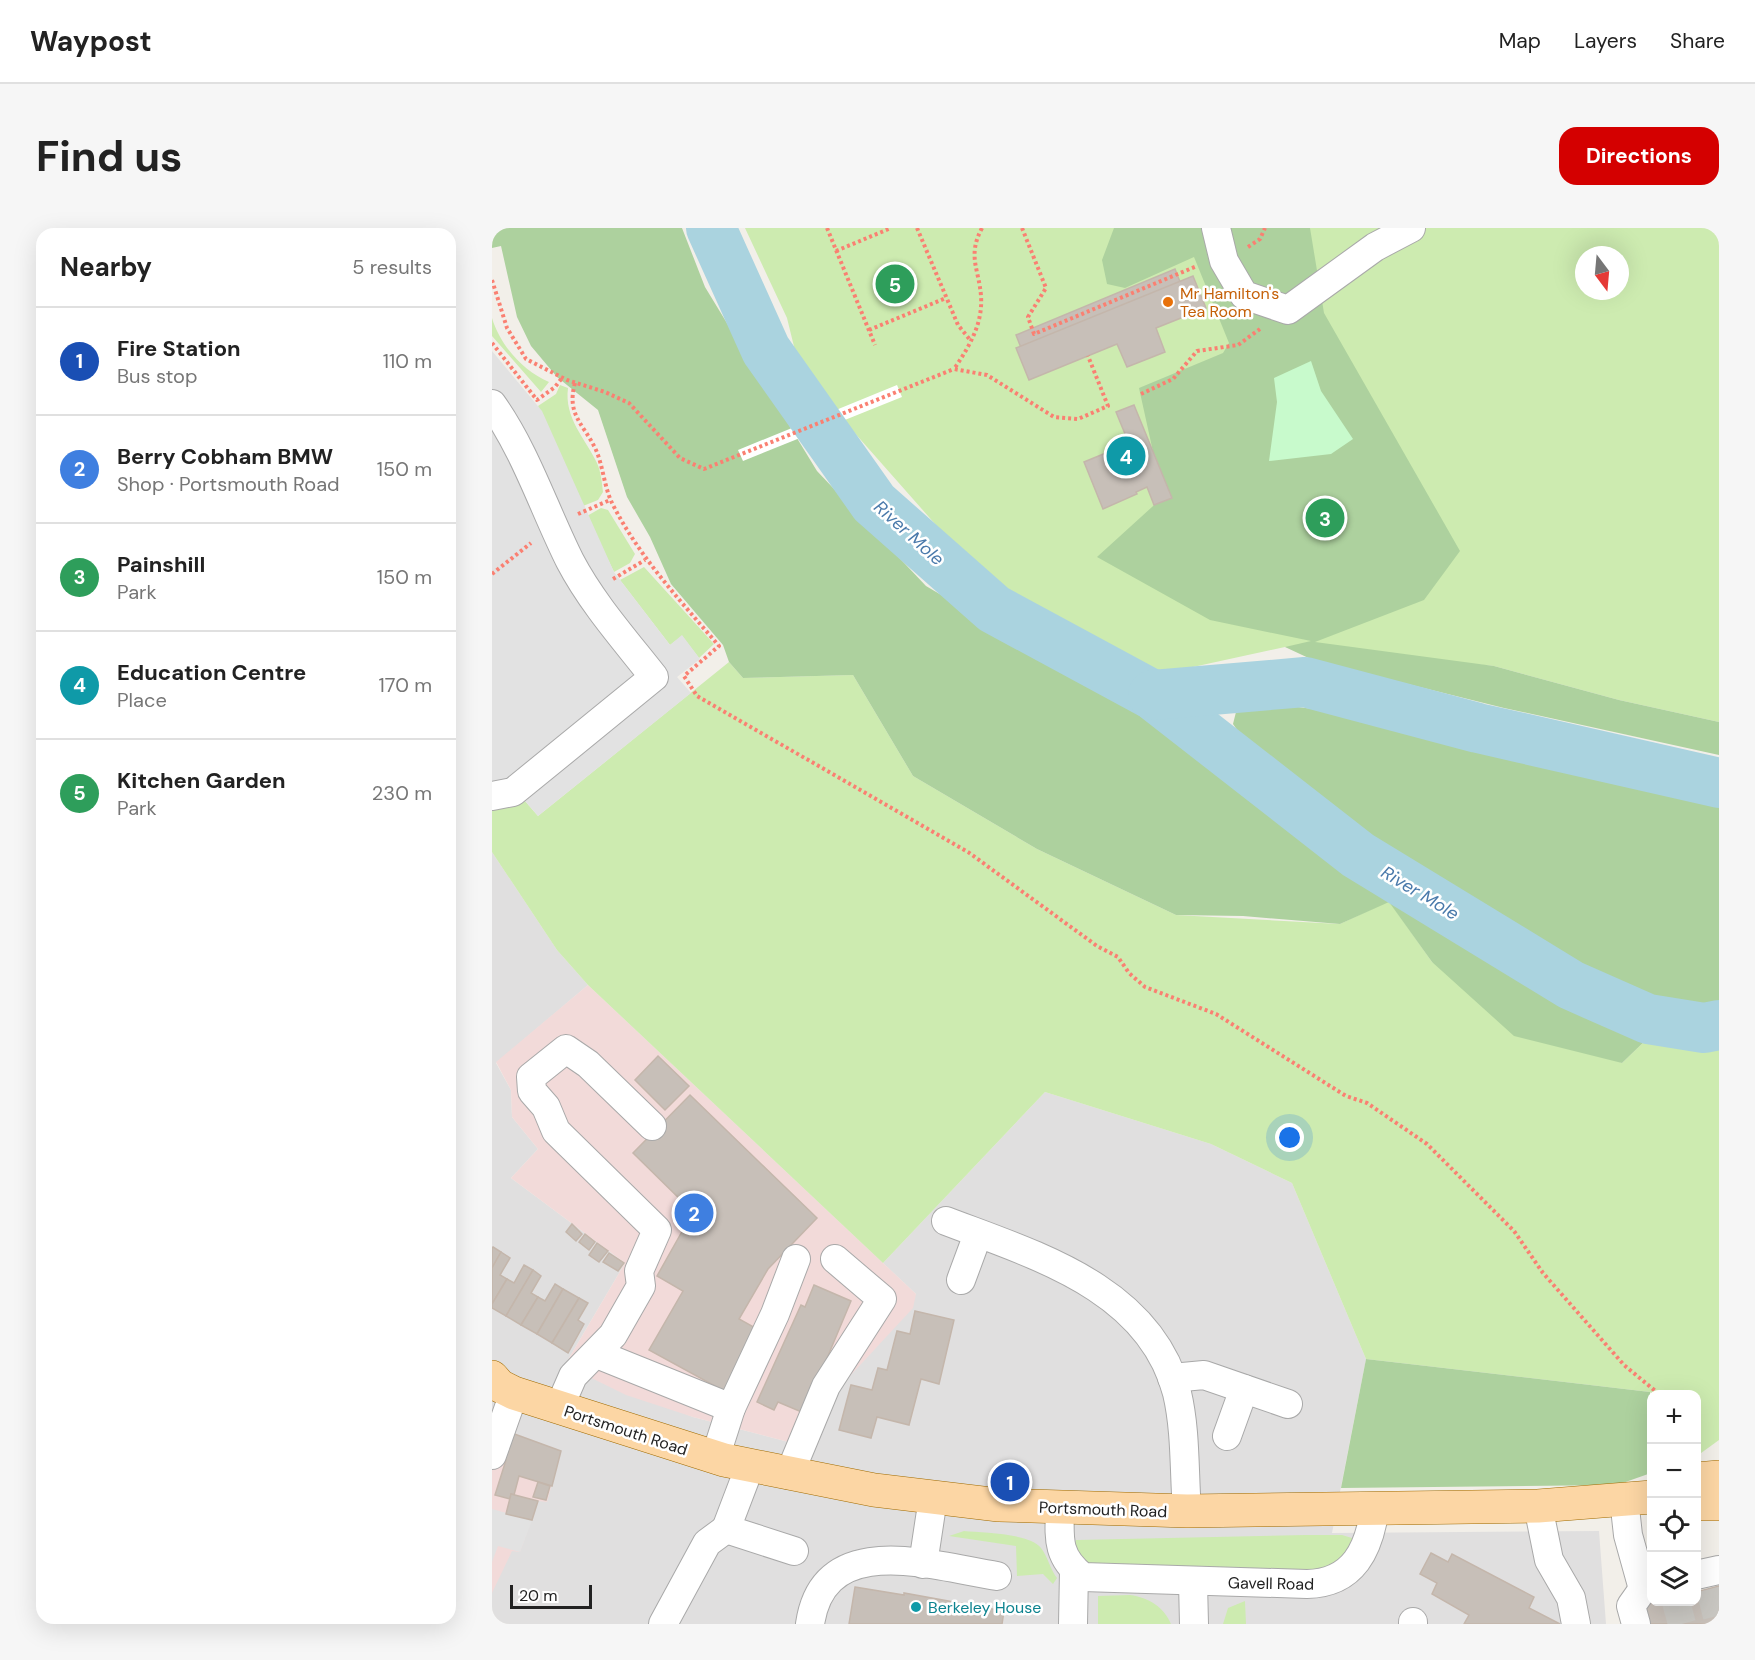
<!DOCTYPE html>
<html lang="en">
<head>
<meta charset="utf-8">
<style>
  body { margin:0; font-family:"DM Sans",sans-serif; background:#f6f6f6; color:#222 }
  .controls { position:absolute; right:18px; bottom:18px; display:grid; overflow:hidden; border-radius:12px; box-shadow:0 6px 24px #0002 }
  .controls button { width:54px; height:54px; display:grid; place-items:center; padding:0; border:0; border-bottom:2px solid #e0e0e0; background:#fff; color:#222; font:30px sans-serif }
  .compass { position:absolute; left:1083px; top:18px; width:54px; height:54px; border-radius:50%; background:#fff; box-shadow:0 6px 24px #0002; rotate:164deg }
  .scale { position:absolute; left:18px; bottom:15px; width:82px; box-sizing:border-box; padding-left:6px; border:3px solid #222; border-top:0; font-size:16px; line-height:21px; white-space:nowrap; color:#222; -webkit-text-stroke:4px #fff; paint-order:stroke }
  .you { position:absolute; left:798px; top:910px; width:21px; height:21px; margin:-15px; border:4px solid #fff; border-radius:50%; background:#1a73e8; box-shadow:0 0 0 9px #1a73e833 }
  .badge { display:grid; place-items:center; width:39px; height:39px; border-radius:50%; background:#d40000; color:#fff; font-size:20px; font-weight:700 }
  .pin { position:absolute; translate:-50% -50%; border:3px solid #fff; box-shadow:0 2px 6px #0006 }
  .list { margin:0; padding:0; list-style:none }
  h2 { display:flex; justify-content:space-between; align-items:center; height:78px; margin:0; padding:0 24px; font-size:26px }
  h2 small { font-size:20px; font-weight:400; color:#767676 }
  .list li { display:grid; grid-template-columns:39px 1fr auto; gap:18px; align-items:center; box-sizing:border-box; height:108px; padding:0 24px; border-top:2px solid #e0e0e0 }
  .list b { display:block; font-size:22px; white-space:nowrap }
  .list p { margin:0; font-size:20px; white-space:nowrap; color:#767676 }
  .list em { font-size:20px; font-style:normal; color:#767676 }
  .icon { flex:none; width:33px; height:33px; fill:none; stroke:currentColor; stroke-width:2; stroke-linecap:round; stroke-linejoin:round }
  .map { position:relative; flex:none; width:1227px; height:1396px; overflow:hidden; border-radius:18px }
  header { display:flex; align-items:center; gap:36px; box-sizing:border-box; height:84px; padding:0 30px; background:#fff; border-bottom:2px solid #e0e0e0 }
  header strong { font-size:28px }
  nav { display:flex; gap:33px; margin-inline-start:auto; font-size:21px }
  .intro { display:flex; align-items:center; justify-content:space-between; box-sizing:border-box; height:144px; padding:0 36px }
  h1 { margin:0; font-size:42px }
  .button { padding:15px 27px; border-radius:18px; background:#d40000; color:#fff; font-size:21px; font-weight:700 }
  main { display:flex; gap:36px; padding:0 36px }
  aside { flex:1; background:#fff; border-radius:18px; box-shadow:0 6px 24px #0002 }
  .map>svg:first-child { display:block }
  .residential { fill:#e0dfdf }
  .commercial { fill:#f2dad9 }
  .grass { fill:#cdebb0; fill-rule:evenodd }
  .forest { fill:#add19e }
  .park { fill:#c8facc }
  .parking { fill:#e2e2e2 }
  .pier { fill:#fff }
  .lines { fill:none; stroke-linecap:round; stroke-linejoin:round }
  .river { stroke:#aad3df; stroke-width:50 }
  .building { fill:#c7bfb8; stroke:#c4b6ab; stroke-width:1.5 }
  .minor-tunnel { stroke:#c8c6c1; stroke-width:28; stroke-dasharray:28 14; stroke-linecap:butt }
  .minor-casing { stroke:#a9a9a9; stroke-width:30 }
  .major-casing { stroke:#a06b00; stroke-width:34 }
  .path { stroke:#fa8072; stroke-width:4; stroke-dasharray:3 3; stroke-linecap:butt }
  .minor { stroke:#fff; stroke-width:28 }
  .major { stroke:#fcd6a4; stroke-width:33 }
  .food-dot { fill:#e8710a; stroke:#fff; stroke-width:2 }
  .culture-dot { fill:#0f9aa8; stroke:#fff; stroke-width:2 }
  .labels { text-anchor:middle; stroke-width:5; stroke-linejoin:round; paint-order:stroke }
  .food-label { font-size:16px; fill:#c56008; stroke:#fff; text-anchor:start }
  .street-label { font-size:16px; fill:#222; stroke:#fff }
  .culture-label { font-size:16px; fill:#0d838f; stroke:#fff; text-anchor:start }
  .water-label { font-size:18px; font-style:italic; fill:#4a7aab; stroke:#fff }
</style>
</head>
<body>
<header>
<strong>Waypost</strong>
<nav><a>Map</a><a>Layers</a><a>Share</a></nav>
</header>
<div class="intro"><h1>Find us</h1><a class="button">Directions</a></div>
<main>
<aside>
<h2>Nearby<small>5 results</small></h2>
<ul class="list">
<li><span class="badge" style="background:#1a4fb4">1</span><div><b>Fire Station</b><p>Bus stop</p></div><em>110 m</em></li>
<li><span class="badge" style="background:#3f7fe0">2</span><div><b>Berry Cobham BMW</b><p>Shop · Portsmouth Road</p></div><em>150 m</em></li>
<li><span class="badge" style="background:#2e9e5b">3</span><div><b>Painshill</b><p>Park</p></div><em>150 m</em></li>
<li><span class="badge" style="background:#0f9aa8">4</span><div><b>Education Centre</b><p>Place</p></div><em>170 m</em></li>
<li><span class="badge" style="background:#2e9e5b">5</span><div><b>Kitchen Garden</b><p>Park</p></div><em>230 m</em></li>
</ul>
</aside>
<div class="map">
<svg width="1227" height="1396" viewBox="0 0 1227 1396">
  <rect width="100%" height="100%" fill="#f2efe9"/>
  <polygon class="residential" points="0,624 65,722 96,757 4,835 19,862 20,889 46,921 19,950 133,1035 73,1137 201,1189 323,1221 345,1162 424,1066 391,1035 553,864 719,916 800,955 874,1131 840,1305 1107,1303 1114,1396 0,1396"/>
  <g class="commercial">
    <polygon points="96,757 424,1066 421,1080 345,1162 323,1221 201,1189 134,1167 73,1137 133,1035 19,950 46,921 20,889 19,862 4,834"/>
    <polygon points="0,1198 69,1223 55,1274 46,1273 28,1324 20,1323 0,1365"/>
  </g>
  <g class="grass">
    <path d="M 253,0 L 1227,0 L 1227,494 L 1127,472 L 1002,438 L 793,419 L 655,449 L 504,365 L 308,143 L 295,90 ZM 1092,27 L 1128,27 L 1128,63 L 1092,63 Z"/>
    <path d="M 0,90 C 8,117 31,143 57,154 L 49,164 L 0,108 Z"/>
    <path d="M 68,157 L 76,160 C 72,190 93,210 105,235 C 109,244 110,255 111,264 L 106,272 L 91,278 L 46,178 L 64,166 Z"/>
    <polygon points="109,280 116,282 143,326 138,335 122,344 95,288"/>
    <polygon points="152,339 222,416 207,430 190,408 178,417 128,352"/>
    <polygon points="237,434 251,450 361,447 421,548 545,621 684,687 848,696 897,673 940,734 1130,835 1156,810 1185,817 1227,811 1227,1212 1205,1228 1204,1166 1160,1166 1158,1164 874,1131 800,955 719,916 553,864 391,1035 96,757 65,722 0,624 0,580 33,573 46,588"/>
    <path d="M 472,1303 C 491,1305 538,1305 549,1320 C 556,1329 558,1341 565,1350 L 561,1356 L 551,1346 L 525,1348 L 524,1318 L 457,1308 Z"/>
    <polygon points="813,1307 850,1307 860,1310 861,1317 834,1345 590,1337 582,1316 584,1312"/>
    <path d="M 638,1367 C 657,1370 671,1378 679,1396 L 606,1396 L 606,1368 Z"/>
    <polygon points="753,1373 754,1396 731,1396 736,1380"/>
  </g>
  <g class="forest">
    <polygon points="0,0 190,0 213,59 325,243 434,358 631,474 998,730 1156,810 1130,835 1022,808 940,734 897,674 848,696 751,688 684,687 545,621 421,548 361,447 251,450 237,434 231,417 179,356 158,309 135,269 106,182 65,149 39,118 25,89 9,18 0,20"/>
    <polygon points="622,0 818,0 832,85 968,323 932,372 823,414 1002,438 1127,472 1227,494 1227,527 1012,480 823,433 793,419 819,413 718,392 605,329 671,269 647,160 731,125 737,115 702,29 633,60 615,56 610,32"/>
    <polygon points="764,477 806,479 906,492 1227,578 1227,782 1213,784 1148,771 940,660 836,585 752,512 741,496 745,480"/>
    <polygon points="874,1131 1158,1164 1159,1245 1125,1257 849,1260"/>
  </g>
  <polygon class="park" points="819,133 829,163 861,211 839,226 777,233 785,174 782,150"/>
  <g class="parking">
    <polygon points="0,123 50,183 122,344 178,417 190,407 208,431 185,449 199,465 46,588 33,573 17,580 0,580"/>
    <polygon points="0,1281 40,1292 28,1324 6,1318 0,1334"/>
  </g>
  <polygon class="pier" points="405,157 410,169 251,233 246,222"/>
  <g class="lines">
    <g class="river">
      <polyline points="219,0 274,122 382,275 502,381 661,467 866,627 1079,757 1156,791 1212,800 1227,797"/>
      <polyline points="661,467 813,454 986,500 1227,555"/>
    </g>
  </g>
  <g class="building">
    <polygon points="683,41 690,59 531,125 524,107"/>
    <polygon points="701,48 714,80 664,100 673,124 635,139 625,116 537,152 524,120"/>
    <polygon points="642,177 680,270 662,277 655,259 644,264 645,266 611,281 592,234 626,220 627,222 638,218 624,184"/>
    <polygon points="166,828 197,858 173,882 143,852"/>
    <polygon points="198,867 325,990 276,1041 247,1091 267,1102 232,1163 157,1122 191,1063 165,1048 201,984 141,925"/>
    <polygon points="80,996 90,1006 84,1013 74,1004"/>
    <polygon points="93,1006 103,1014 97,1022 87,1014"/>
    <polygon points="105,1015 116,1023 107,1034 97,1027"/>
    <polygon points="1,1019 9,1024 0,1040 0,1020"/>
    <polygon points="9,1024 18,1030 8,1047 15,1051 0,1076 0,1040"/>
    <polygon points="117,1025 132,1035 126,1043 111,1034"/>
    <polygon points="32,1037 41,1042 14,1088 0,1080 0,1076 15,1051 22,1055"/>
    <polygon points="41,1042 49,1048 39,1065 46,1069 29,1097 14,1088"/>
    <polygon points="63,1056 71,1061 45,1106 29,1097 46,1069 53,1073"/>
    <polygon points="322,1057 359,1073 312,1185 286,1174 282,1182 265,1174 309,1077 313,1079"/>
    <polygon points="71,1061 87,1070 60,1115 45,1106"/>
    <polygon points="87,1070 96,1075 86,1092 92,1096 76,1125 60,1115"/>
    <polygon points="423,1083 462,1092 447,1156 429,1151 417,1197 385,1189 379,1210 347,1202 359,1157 380,1162 386,1140 395,1142 405,1103 418,1106"/>
    <polygon points="17,1204 69,1223 60,1258 27,1248 22,1267 19,1266 18,1271 3,1267 14,1232 8,1230"/>
    <polygon points="46,1254 58,1258 54,1272 41,1269"/>
    <polygon points="19,1266 46,1273 40,1292 14,1286"/>
    <polygon points="939,1325 956,1334 960,1326 1042,1369 1037,1380 1068,1396 972,1396 977,1387 940,1366 945,1355 928,1346"/>
    <polygon points="1227,1358 1227,1396 1152,1396 1147,1378 1166,1374 1204,1374 1204,1364"/>
    <polygon points="363,1359 412,1367 412,1365 512,1383 510,1396 357,1396"/>
  </g>
  <g class="lines">
    <g class="minor-tunnel">
      <polyline points="1218,1361 1227,1396"/>
      <polyline points="1184,1374 1190,1396"/>
    </g>
    <g class="minor-casing">
      <g id="minor">
        <polyline points="724,0 732,33 752,67 796,82 883,19 919,0"/>
        <path d="M 0,176 C 34,224 52,281 78,333 C 100,375 133,412 162,449 L 21,564 L 0,568"/>
        <path d="M 454,993 C 543,1027 658,1060 685,1165 C 694,1203 692,1245 695,1283"/>
        <polyline points="469,1052 486,1006"/>
        <polyline points="105,1126 239,1180 283,1086 304,1031"/>
        <polyline points="680,1150 712,1147 796,1176"/>
        <polyline points="67,1180 81,1148 121,1107 149,1058 147,1043 165,1002 64,903 54,879 40,863 39,849 74,821 96,836 160,898"/>
        <polyline points="735,1208 752,1161"/>
        <polyline points="0,1227 22,1165"/>
        <polyline points="223,1230 239,1180"/>
        <polyline points="258,1238 234,1301 302,1323"/>
        <polyline points="297,1247 334,1158 390,1071 343,1031"/>
        <polyline points="1132,1271 1136,1307 1151,1361 1160,1359"/>
        <polyline points="1046,1278 1057,1332 1079,1370 1084,1396"/>
        <path d="M 568,1281 C 567,1311 565,1329 591,1349 L 815,1356 C 862,1355 877,1321 883,1280"/>
        <polyline points="431,1336 441,1270"/>
        <polyline points="1204,1347 1227,1342"/>
        <polyline points="701,1354 702,1396"/>
        <polyline points="921,1394 921,1396"/>
        <polyline points="171,1396 215,1315 234,1301"/>
        <path d="M 318,1396 C 332,1301 441,1338 505,1348"/>
        <polyline points="581,1396 582,1343"/>
        <polyline points="1144,1396 1139,1378 1151,1361"/>
      </g>
    </g>
    <g class="major-casing">
      <g id="major">
        <polyline points="0,1149 8,1158 22,1165 232,1232 382,1262 507,1277 695,1283 1046,1278 1160,1269"/>
        <polyline points="1204,1251 1227,1249"/>
        <polyline points="1204,1276 1227,1276"/>
      </g>
    </g>
    <g class="path">
      <polyline points="335,0 383,117"/>
      <polyline points="425,0 466,97 479,113"/>
      <path d="M 490,0 C 475,28 487,41 489,68 C 491,96 477,119 462,141 L 495,147 L 562,189 L 586,191 L 616,178 L 596,128"/>
      <polyline points="530,0 554,60 536,89 542,106 705,38"/>
      <polyline points="756,19 768,11 773,0"/>
      <polyline points="344,23 399,0"/>
      <polyline points="0,52 15,100 34,131 75,152 113,164 137,175 188,230 212,241 462,141"/>
      <polyline points="377,102 454,70"/>
      <polyline points="0,115 45,172 63,159 70,150"/>
      <path d="M 83,155 C 74,187 92,196 104,222 C 111,238 112,258 120,275 C 147,329 188,372 227,418 L 192,448 L 205,468 L 476,624 L 605,718 L 626,729 L 637,745 L 653,759 L 724,786 L 854,868 L 875,875 L 935,916 L 1022,1003 L 1051,1045 L 1132,1137 L 1167,1166"/>
      <polyline points="649,166 681,151 705,123 746,117 768,101"/>
      <polyline points="86,286 118,272"/>
      <polyline points="0,346 39,315"/>
      <polyline points="121,351 153,332"/>
    </g>
    <use href="#minor" class="minor"/>
    <use href="#major" class="major"/>
  </g>
  <circle class="food-dot" cx="676" cy="74" r="6"/>
  <circle class="culture-dot" cx="424" cy="1379" r="6"/>
  <g class="labels">
    <g class="food-label">
      <text x="688" y="71">Mr Hamilton's<tspan x="688" dy="18">Tea Room</tspan></text>
    </g>
    <g class="street-label">
      <text transform="translate(134 1202) rotate(18)" y="6">Portsmouth Road</text>
      <text transform="translate(611 1281) rotate(2)" y="6">Portsmouth Road</text>
      <text transform="translate(779 1355) rotate(1)" y="6">Gavell Road</text>
    </g>
    <g class="culture-label">
      <text x="436" y="1385">Berkeley House</text>
    </g>
    <g class="water-label">
      <text transform="translate(417 305) rotate(42)" y="6">River Mole</text>
      <text transform="translate(928 665) rotate(31)" y="6">River Mole</text>
    </g>
  </g>
</svg>
<div class="controls">
<button>+</button>
<button>−</button>
<button><svg class="icon" aria-label="locate" viewBox="0 0 24 24"><circle cx="12" cy="12" r="6"/><path d="M12 2v4M12 18v4M2 12h4M18 12h4"/></svg></button>
<button><svg class="icon" aria-label="layers" viewBox="0 0 24 24"><path d="M12 4l9 5-9 5-9-5zM3 14l9 5 9-5"/></svg></button>
</div>
<svg class="compass" viewBox="-18 -18 36 36"><path d="M0-13l5 13h-10z" fill="#e53935"/><path d="M0 13l5-13h-10z" fill="#767676"/></svg>
<div class="scale">20 m</div>
<div class="you"></div>
<div class="pin badge" style="left:518px;top:1254px;background:#1a4fb4">1</div>
<div class="pin badge" style="left:202px;top:985px;background:#3f7fe0">2</div>
<div class="pin badge" style="left:833px;top:290px;background:#2e9e5b">3</div>
<div class="pin badge" style="left:634px;top:228px;background:#0f9aa8">4</div>
<div class="pin badge" style="left:403px;top:56px;background:#2e9e5b">5</div>
</div>
</main>
</body>
</html>
